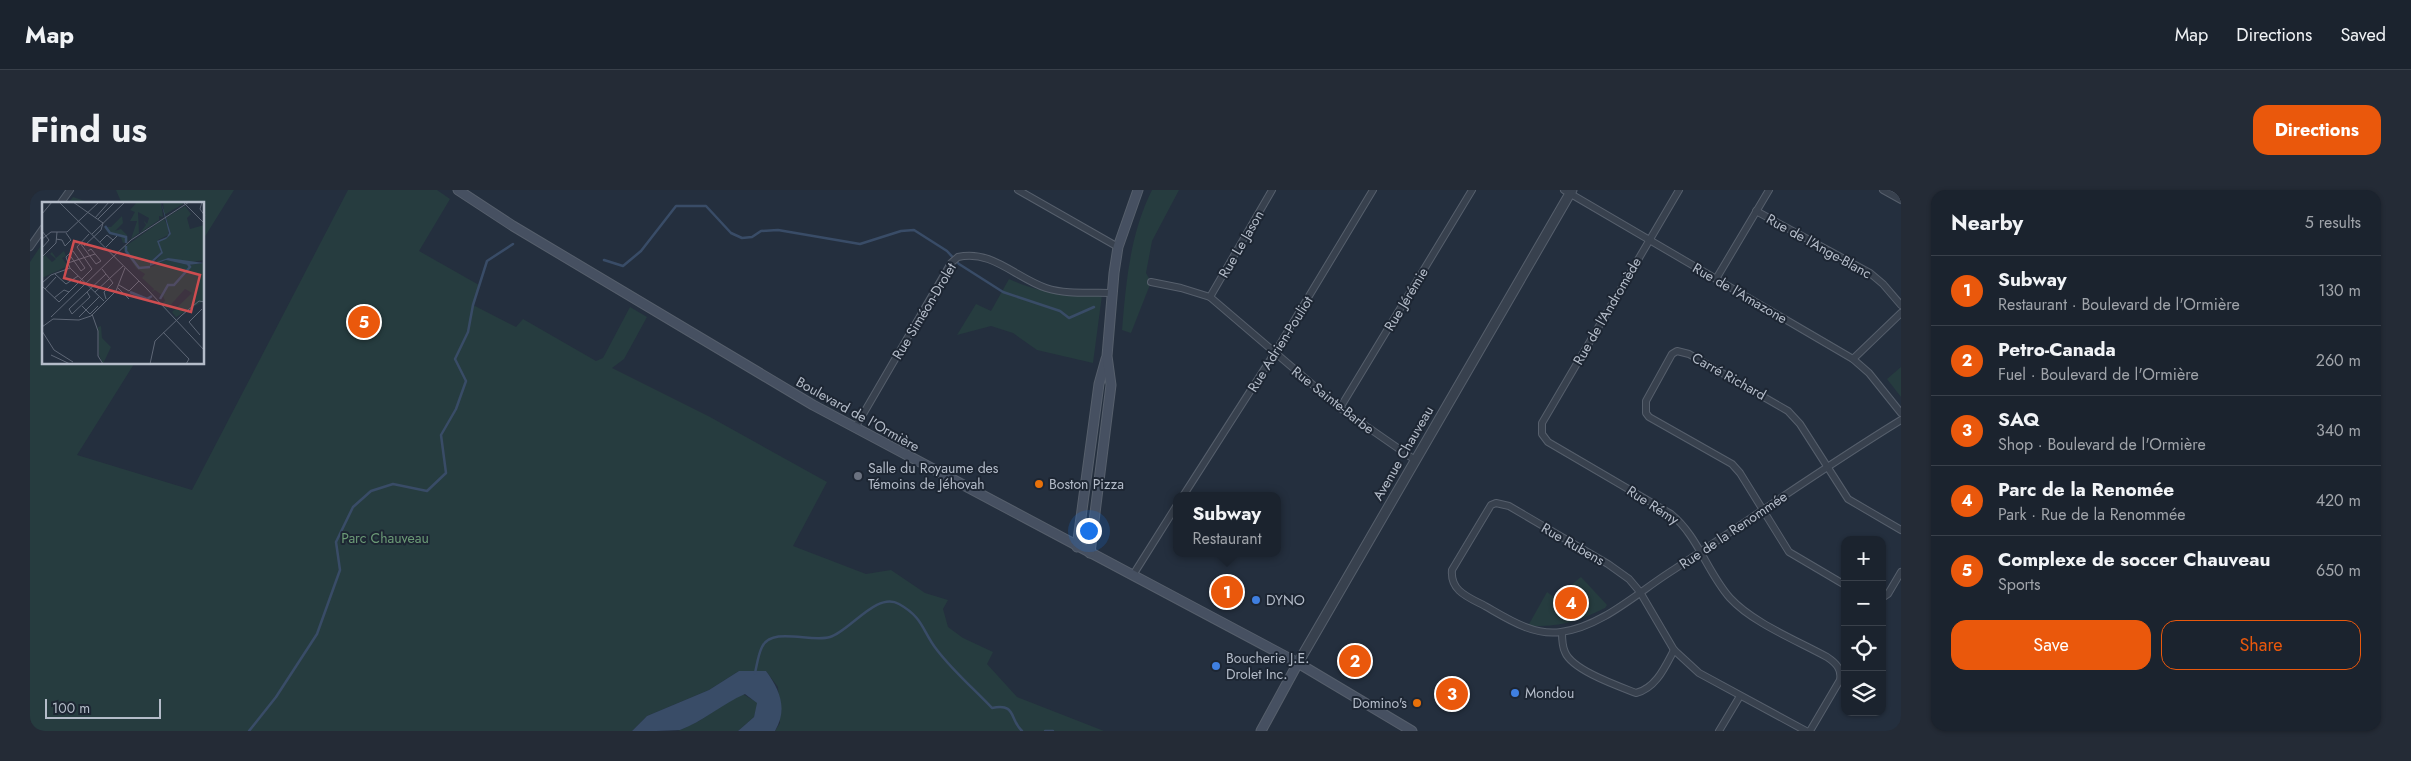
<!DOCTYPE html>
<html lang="en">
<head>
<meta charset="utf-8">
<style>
  body { margin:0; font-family:Jost,sans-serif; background:#242b36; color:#f1f3f6 }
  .controls { position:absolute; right:15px; bottom:15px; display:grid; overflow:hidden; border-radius:10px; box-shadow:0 1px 4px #0004 }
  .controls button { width:45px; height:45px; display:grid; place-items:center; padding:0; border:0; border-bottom:1px solid #39404a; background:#1b232e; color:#f1f3f6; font:25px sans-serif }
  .scale { position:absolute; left:15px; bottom:12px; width:116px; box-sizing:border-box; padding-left:5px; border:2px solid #b4bcc9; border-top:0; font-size:14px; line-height:18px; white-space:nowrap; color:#b4bcc9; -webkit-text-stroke:4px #1d2633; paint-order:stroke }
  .you { position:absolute; left:1058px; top:340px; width:18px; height:18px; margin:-12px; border:4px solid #fff; border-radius:50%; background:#1a73e8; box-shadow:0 0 0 8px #1a73e833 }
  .badge { display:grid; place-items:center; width:32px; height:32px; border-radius:50%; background:#ea580c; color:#fff; font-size:16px; font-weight:700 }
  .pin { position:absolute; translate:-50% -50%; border:2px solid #fff; box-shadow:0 1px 5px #0006 }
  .popup { position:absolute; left:1143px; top:302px; width:108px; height:65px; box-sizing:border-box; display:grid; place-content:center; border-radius:10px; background:#1b232e; filter:drop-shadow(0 1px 4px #0005); font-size:16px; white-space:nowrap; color:#a0a4aa }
  .popup b { font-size:19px; color:#f1f3f6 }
  .popup::after { content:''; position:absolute; left:50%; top:100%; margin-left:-10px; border:10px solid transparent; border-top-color:#1b232e }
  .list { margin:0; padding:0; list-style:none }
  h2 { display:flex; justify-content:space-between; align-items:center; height:65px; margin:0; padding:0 20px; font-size:21px }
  h2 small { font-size:16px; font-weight:400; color:#a0a4aa }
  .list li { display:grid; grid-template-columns:32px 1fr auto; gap:15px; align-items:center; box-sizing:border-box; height:70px; padding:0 20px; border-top:1px solid #39404a }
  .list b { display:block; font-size:19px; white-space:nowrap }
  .list p { margin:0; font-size:16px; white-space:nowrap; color:#a0a4aa }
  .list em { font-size:16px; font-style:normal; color:#a0a4aa }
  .actions { display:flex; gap:10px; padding:15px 20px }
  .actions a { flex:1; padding:11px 0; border:1px solid #ea580c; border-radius:15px; text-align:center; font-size:18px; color:#ea580c }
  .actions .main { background:#ea580c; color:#fff }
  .icon { flex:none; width:28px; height:28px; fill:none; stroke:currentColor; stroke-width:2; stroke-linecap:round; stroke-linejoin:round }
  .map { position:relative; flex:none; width:1871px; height:541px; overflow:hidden; border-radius:15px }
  header { display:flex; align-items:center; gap:30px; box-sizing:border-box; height:70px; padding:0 25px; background:#1b232e; border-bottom:1px solid #39404a }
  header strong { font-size:24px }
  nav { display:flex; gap:28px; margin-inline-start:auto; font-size:18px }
  .intro { display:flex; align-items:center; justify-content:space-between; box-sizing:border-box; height:120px; padding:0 30px }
  h1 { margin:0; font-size:35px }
  .button { padding:12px 22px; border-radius:15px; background:#ea580c; color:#fff; font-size:18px; font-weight:700 }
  main { display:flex; gap:30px; padding:0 30px }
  aside { flex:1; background:#1b232e; border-radius:15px; box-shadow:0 1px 4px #0004 }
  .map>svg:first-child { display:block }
  .green { fill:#263c3f }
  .water { fill:#394c67 }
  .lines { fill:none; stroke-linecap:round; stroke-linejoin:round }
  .stream { stroke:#394c67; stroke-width:2.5 }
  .minor-casing { stroke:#565f6c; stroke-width:8 }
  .tertiary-casing { stroke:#565f6c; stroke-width:11 }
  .secondary-casing { stroke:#565f6c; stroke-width:11 }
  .minor { stroke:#38414e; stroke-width:6 }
  .tertiary { stroke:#38414e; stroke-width:9 }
  .secondary { stroke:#465061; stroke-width:9 }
  .worship-dot { fill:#6b7280; stroke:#1d2633; stroke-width:2 }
  .food-dot { fill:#e8710a; stroke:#1d2633; stroke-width:2 }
  .shop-dot { fill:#3f7fe0; stroke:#1d2633; stroke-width:2 }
  .labels { text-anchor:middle; stroke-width:4; stroke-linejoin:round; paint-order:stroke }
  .street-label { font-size:14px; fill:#b4bcc9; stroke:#1d2633 }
  .poi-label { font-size:14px; fill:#b4bcc9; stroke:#1d2633; text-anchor:start }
  .park-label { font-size:14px; fill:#6b9a76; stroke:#1d2633 }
  .inset-river { fill:none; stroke:#394c67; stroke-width:2.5 }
  .inset-road { fill:none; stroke:#5e6776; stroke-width:1 }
  .view { fill:#ce4d50; fill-opacity:0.15; stroke:#ce4d50; stroke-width:2.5 }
  .inset-edge { fill:none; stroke:#b4bcc9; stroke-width:2.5 }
</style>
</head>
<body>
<header>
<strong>Map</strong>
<nav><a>Map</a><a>Directions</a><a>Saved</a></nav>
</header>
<div class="intro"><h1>Find us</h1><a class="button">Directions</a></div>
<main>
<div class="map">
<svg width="1871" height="541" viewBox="0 0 1871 541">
  <rect width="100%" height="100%" fill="#242f3e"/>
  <g class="green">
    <polygon points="86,0 204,0 174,48 174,14 92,14"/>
    <polygon points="318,0 407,0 420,9 389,61 449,95 443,115 486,137 493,129 566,171 573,168 600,117 617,127 594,169 582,178 680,227 797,292 763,356 836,384 861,380 895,403 918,410 913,419 918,437 933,448 963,462 957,474 987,507 1074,541 745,541 750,533 748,497 736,481 709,481 679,500 617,526 602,541 0,541 0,72 14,51 14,174 104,174 47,265 162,300"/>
    <path d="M 1122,0 L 1149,0 L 1122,51 L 1116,83 L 1121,92 L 1101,143 L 1092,140 C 1096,92 1100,44 1122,0 Z"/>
    <polygon points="43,7 64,14 37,14"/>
    <path d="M 979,89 C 1012,104 1036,105 1072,105 L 1063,173 L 1007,160 L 983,143 L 961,136 L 927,145 L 946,114 L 961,121 Z"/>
    <polygon points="1871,177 1871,207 1857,189"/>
    <path d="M 1551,387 L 1577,415 L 1575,418 C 1546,432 1530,437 1498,436 L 1517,402 L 1525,408 Z"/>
    <polygon points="711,503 728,513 724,527 708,541 648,541 669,531"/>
  </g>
  <path class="water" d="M 709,481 L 736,481 C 750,500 758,519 745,541 L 708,541 L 724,527 L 727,513 L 715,504 C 692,514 672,532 650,540 C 636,541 616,541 602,541 L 617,526 L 679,500 Z"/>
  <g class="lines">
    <g class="stream">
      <polyline points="574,70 593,76 611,61 646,16 676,16 701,43 712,48 722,47 731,41 748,40 830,54 871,41 884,40 917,61 929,74 973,102 1030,121 1039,128 1064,117"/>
      <path d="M 725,483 C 727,475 728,465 732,457 C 742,436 781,453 800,447 C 820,441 847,401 869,414 C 894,428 892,441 907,460 C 923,481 944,499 962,518 C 987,513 979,529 992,541"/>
      <polyline points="219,541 246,507 287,444 310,380 306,352 323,317 341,301 363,294 397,301 416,283 411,245 426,219 436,191 425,169 438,142 443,115 457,71 483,54"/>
      <polyline points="1015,541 1023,541"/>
    </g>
    <g class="minor-casing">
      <g id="minor">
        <polyline points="988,0 1088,57"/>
        <polyline points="1534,0 1823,169 1839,183 1871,223"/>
        <path d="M 1649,0 L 1512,233 L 1512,244 L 1518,252 L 1641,324 C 1668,346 1677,382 1700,408 C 1723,433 1766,450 1797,467 C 1806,473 1812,479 1810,490 L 1780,541"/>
        <polyline points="1853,0 1871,10"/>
        <polyline points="30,14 40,0"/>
        <polyline points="1726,21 1840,83 1853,94 1871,115"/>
        <polyline points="0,57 14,37"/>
        <polyline points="1686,89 1739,0"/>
        <polyline points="1121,92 1151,98 1180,107 1310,218 1385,270"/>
        <polyline points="1180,107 1242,0"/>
        <polyline points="1823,169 1871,123"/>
        <polyline points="1310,218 1442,0"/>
        <path d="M 825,238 L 921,73 L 928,67 C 961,59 986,88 1016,98 C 1037,105 1061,102 1082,103"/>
        <polyline points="1153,306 1244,164 1343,0"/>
        <polyline points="1103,385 1147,315"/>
        <polyline points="1815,395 1759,362 1710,283 1702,274 1619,227 1616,223 1616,211 1642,164 1647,161 1659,164 1758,221 1770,234 1818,309 1871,340"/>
        <polyline points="1852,408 1858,404 1871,382"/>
        <path d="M 1532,442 C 1532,449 1532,456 1535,462 C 1542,480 1588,496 1606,503 C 1626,498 1635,477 1644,460"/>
        <polyline points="1689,541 1710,506"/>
        <path d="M 1776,541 L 1669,483 L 1644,460 L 1610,402 L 1599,389 L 1578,374 L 1479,316 L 1466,313 L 1461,315 L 1422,380 C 1420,401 1438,407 1455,416 C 1478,429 1503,446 1531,442 C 1570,437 1605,405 1637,384 C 1715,333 1791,279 1871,230"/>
      </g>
    </g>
    <g class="tertiary-casing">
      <polyline id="tertiary" points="1268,473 1542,0"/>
    </g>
    <g class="secondary-casing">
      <g id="secondary">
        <polyline points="428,0 483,36 783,215 1268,473 1382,541"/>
        <polyline points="1047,357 1069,194 1076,169"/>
        <polyline points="1060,363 1081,195 1077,166 1084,83 1088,57 1108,0"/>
        <polyline points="1231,541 1268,473"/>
      </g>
    </g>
    <use href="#minor" class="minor"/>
    <use href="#tertiary" class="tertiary"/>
    <use href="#secondary" class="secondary"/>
  </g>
  <circle class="worship-dot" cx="828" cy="286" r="5"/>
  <g class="food-dot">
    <circle cx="1009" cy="294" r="5"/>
    <circle cx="1387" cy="513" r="5"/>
  </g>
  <g class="shop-dot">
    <circle cx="1226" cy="410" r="5"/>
    <circle cx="1186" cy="476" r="5"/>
    <circle cx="1485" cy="503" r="5"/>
  </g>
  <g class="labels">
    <g class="street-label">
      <text transform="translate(1211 54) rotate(-60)" y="5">Rue Le Jason</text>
      <text transform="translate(1789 56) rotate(29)" y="5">Rue de l'Ange-Blanc</text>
      <text transform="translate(1710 103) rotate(30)" y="5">Rue de l'Amazone</text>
      <text transform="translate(1376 109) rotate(-59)" y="5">Rue Jérémie</text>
      <text transform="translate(894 121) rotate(-59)" y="5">Rue Siméon-Drolet</text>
      <text transform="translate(1577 121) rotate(-60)" y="5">Rue de l'Andromède</text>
      <text transform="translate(1250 154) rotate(-58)" y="5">Rue Adrien-Pouliot</text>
      <text transform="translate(1699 186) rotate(29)" y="5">Carré Richard</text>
      <text transform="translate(1303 210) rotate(38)" y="5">Rue Sainte-Barbe</text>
      <text transform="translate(828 224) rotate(29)" y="5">Boulevard de l'Ormière</text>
      <text transform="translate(1373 263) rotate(-60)" y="5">Avenue Chauveau</text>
      <text transform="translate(1623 315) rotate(33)" y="5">Rue Rémy</text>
      <text transform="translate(1703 340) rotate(-34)" y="5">Rue de la Renommée</text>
      <text transform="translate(1543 354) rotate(30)" y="5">Rue Rubens</text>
    </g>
    <g class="poi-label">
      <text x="838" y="283">Salle du Royaume des<tspan x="838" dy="16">Témoins de Jéhovah</tspan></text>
      <text x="1019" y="299">Boston Pizza</text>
      <text x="1236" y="415">DYNO</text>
      <text x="1196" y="473">Boucherie J.E.<tspan x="1196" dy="16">Drolet Inc.</tspan></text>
      <text x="1495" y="508">Mondou</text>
      <text x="1377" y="518" text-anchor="end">Domino's</text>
    </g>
    <g class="park-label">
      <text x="355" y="353">Parc Chauveau</text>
    </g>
  </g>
  <g transform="translate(12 12)">
    <rect width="162" height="162" fill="#242f3e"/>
    <path d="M 95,0 L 119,0 L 121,15 L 117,14 L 117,18 L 98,31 L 104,23 L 101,18 L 105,22 L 107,16 L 96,10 L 97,31 L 89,37 L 95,19 L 88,19 L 93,10 L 88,8 ZM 121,0 L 140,0 L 141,2 L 122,13 ZM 143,4 L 149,12 L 145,16 L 148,27 L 162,23 L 162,58 L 145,61 L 126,56 L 110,63 L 120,52 L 117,40 L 129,32 L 124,16 ZM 80,14 L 81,21 L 73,29 L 79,27 L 85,33 L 86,39 L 81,41 L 79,35 L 67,32 L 62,25 L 69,25 ZM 122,17 L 127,26 L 126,33 L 116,38 L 119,50 L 108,60 L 109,65 L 124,58 L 146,63 L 162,61 L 162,99 L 134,115 L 130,110 L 150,91 L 143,87 L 125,107 L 120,102 L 123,99 L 121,94 L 113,88 L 109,90 L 112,87 L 100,76 L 103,72 L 94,66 L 81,46 ZM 22,49 L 24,54 L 20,56 L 26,64 L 0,76 L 0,56 L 3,53 L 10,60 L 14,57 L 8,52 L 10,50 L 14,56 ZM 59,124 L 60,136 L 69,145 L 61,162 L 57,153 L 56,125 Z" fill="#263c3f"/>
    <path d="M 119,0 L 129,32 L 124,37 L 117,40 L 121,51 L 109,62 L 126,56 L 162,61 L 146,63 L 124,58 L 108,64 L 108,60 L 119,50 L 115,39 L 125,35 L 127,31 Z" fill="#394c67"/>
    <path class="inset-river" d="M 63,24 L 68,31 L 84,35 L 84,41M 84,44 L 84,49 L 97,66 L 108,65M 88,90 L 105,97 L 110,94M 118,97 L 126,83 L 132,83 L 148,65 L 146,62"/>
    <path class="inset-road" d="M 17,0 L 104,86 L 163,149M 31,0 L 61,21M 141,0 L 163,22M 160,0 L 158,7 L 163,14M 0,12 L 10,0M 53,16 L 67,0M 56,17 L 73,0M 0,29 L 7,38 L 0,46M 50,32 L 83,0M 0,37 L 9,30 L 25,30 L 57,0M 14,37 L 20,38 L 23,44 L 29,38 L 24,31M 58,40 L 65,33 L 71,38M 38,41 L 54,62 L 59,59 L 49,47 L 46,49M 42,44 L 59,28 L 61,21M 64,45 L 75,34M 27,52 L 39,69 L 43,66 L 31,49 L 30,49 L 24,55 L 28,66 L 62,99M 0,55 L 14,41 L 15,30M 71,55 L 89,38 L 147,0M 26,61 L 53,52M 60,67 L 71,81M 13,72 L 24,82 L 36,74M 0,81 L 9,73 L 28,66M 77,83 L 87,89 L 97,79M 0,84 L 17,100 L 50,67 L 35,45 L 47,32M 76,86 L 87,97M 3,87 L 14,75M 45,90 L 48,95 L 30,112 L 27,107 L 45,90 L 64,72M 53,90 L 81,64M 12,96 L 22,88 L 27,90M 64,97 L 62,90 L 71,81M 40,104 L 48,112 L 56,104M 50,112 L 56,129 L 56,154 L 61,162M 140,113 L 157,99 L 163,100M 9,115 L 71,55M 37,115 L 57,95M 0,125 L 11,117 L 37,118 L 49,114 L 74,89 L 83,66M 0,129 L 12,148 L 31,160M 121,130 L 147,157 L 144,162M 158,133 L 147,120 L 160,107M 9,153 L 28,162M 108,162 L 113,139 L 140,113"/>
    <path class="view" d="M 32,39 L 158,73 L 149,110 L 22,76 Z"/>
    <rect width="162" height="162" class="inset-edge"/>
  </g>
</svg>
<div class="controls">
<button>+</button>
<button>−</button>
<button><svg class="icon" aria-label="locate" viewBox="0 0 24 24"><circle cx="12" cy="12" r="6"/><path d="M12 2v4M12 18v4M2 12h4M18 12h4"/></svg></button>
<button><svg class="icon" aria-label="layers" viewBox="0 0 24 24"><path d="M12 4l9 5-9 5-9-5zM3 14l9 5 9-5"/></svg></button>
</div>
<div class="scale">100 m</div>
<div class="you"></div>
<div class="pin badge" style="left:1197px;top:402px">1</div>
<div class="popup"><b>Subway</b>Restaurant</div>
<div class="pin badge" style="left:1325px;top:471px">2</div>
<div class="pin badge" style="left:1422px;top:504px">3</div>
<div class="pin badge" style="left:1541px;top:413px">4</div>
<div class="pin badge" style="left:334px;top:132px">5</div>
</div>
<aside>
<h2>Nearby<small>5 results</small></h2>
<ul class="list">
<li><span class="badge">1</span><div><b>Subway</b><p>Restaurant · Boulevard de l'Ormière</p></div><em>130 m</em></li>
<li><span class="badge">2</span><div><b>Petro-Canada</b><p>Fuel · Boulevard de l'Ormière</p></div><em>260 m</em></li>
<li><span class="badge">3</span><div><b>SAQ</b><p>Shop · Boulevard de l'Ormière</p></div><em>340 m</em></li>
<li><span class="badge">4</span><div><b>Parc de la Renomée</b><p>Park · Rue de la Renommée</p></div><em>420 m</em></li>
<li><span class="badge">5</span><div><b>Complexe de soccer Chauveau</b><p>Sports</p></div><em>650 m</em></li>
</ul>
<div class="actions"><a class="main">Save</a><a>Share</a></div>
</aside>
</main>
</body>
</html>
